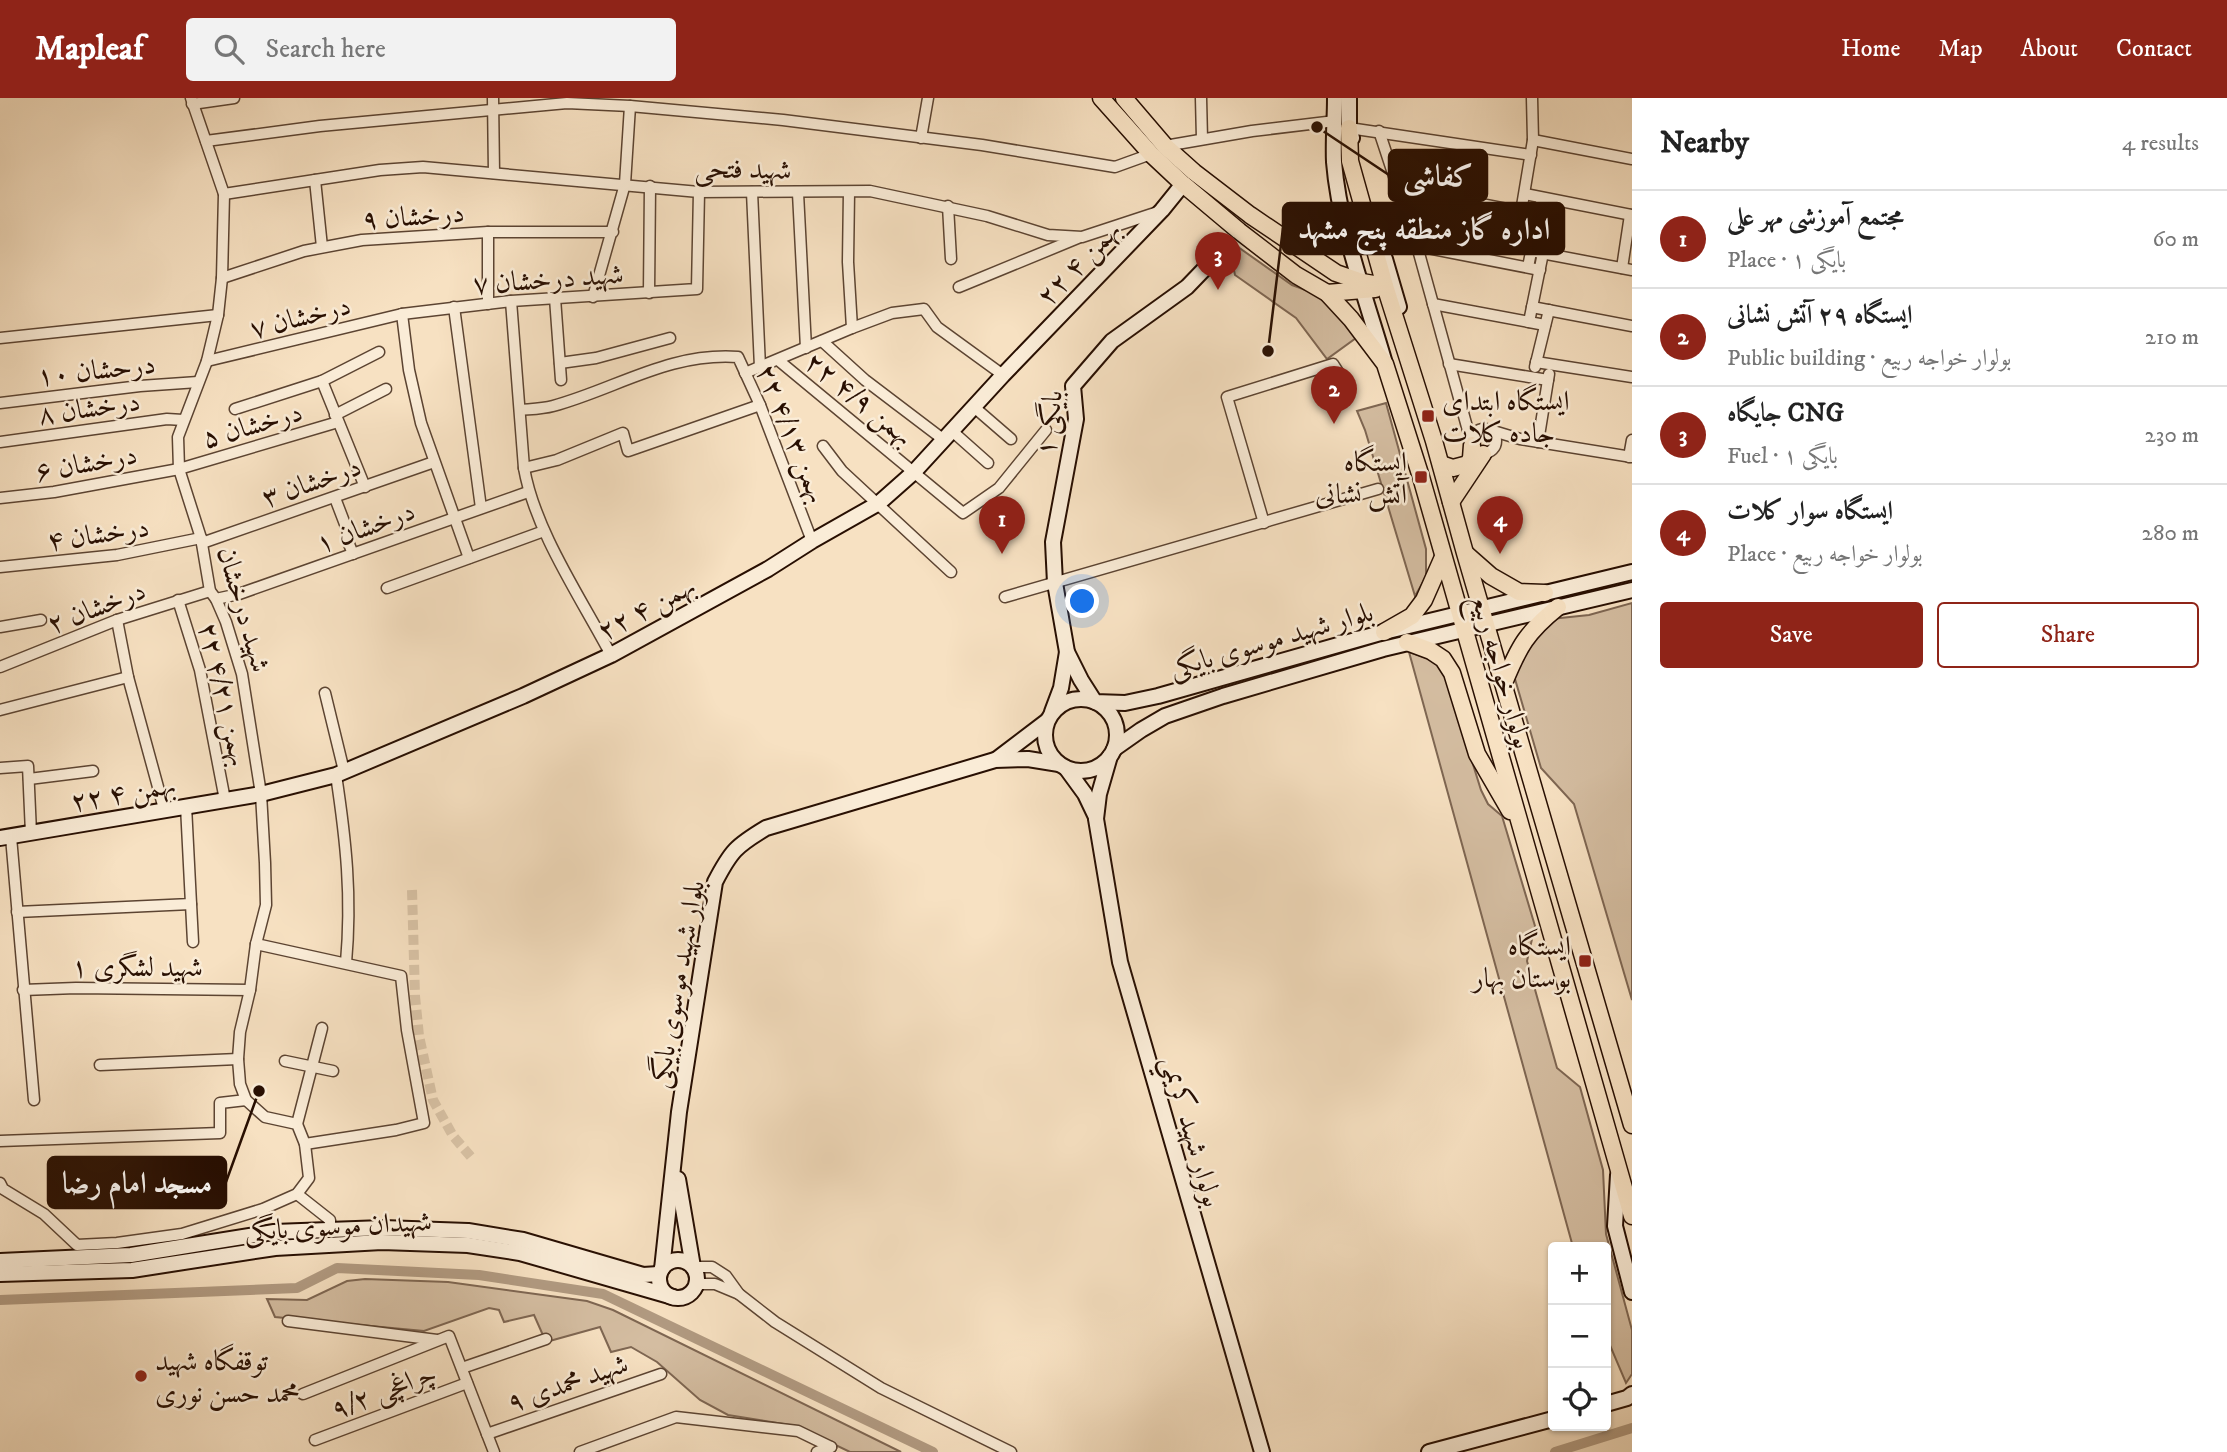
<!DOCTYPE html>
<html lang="en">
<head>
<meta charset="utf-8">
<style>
  body { margin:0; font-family:"IM FELL DW Pica",Amiri,serif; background:#f2f2f2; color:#222 }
  .controls { position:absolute; right:21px; bottom:21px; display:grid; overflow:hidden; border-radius:7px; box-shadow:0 2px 5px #0004 }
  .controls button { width:63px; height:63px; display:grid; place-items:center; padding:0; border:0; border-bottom:2px solid #e0e0e0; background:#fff; color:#222; font:35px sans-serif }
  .you { position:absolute; left:1083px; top:504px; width:24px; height:24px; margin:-18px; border:5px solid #fff; border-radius:50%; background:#1a73e8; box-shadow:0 0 0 10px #1a73e833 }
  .badge { display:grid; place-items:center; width:46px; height:46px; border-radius:50%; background:#8f2418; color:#fff; font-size:23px; font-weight:700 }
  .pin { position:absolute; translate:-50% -58px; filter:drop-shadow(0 2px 4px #0008) }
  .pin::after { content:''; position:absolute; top:37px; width:24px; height:21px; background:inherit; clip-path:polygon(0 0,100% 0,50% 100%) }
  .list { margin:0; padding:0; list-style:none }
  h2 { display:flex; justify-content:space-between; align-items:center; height:91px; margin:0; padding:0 28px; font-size:30px }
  h2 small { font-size:23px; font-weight:400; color:#767676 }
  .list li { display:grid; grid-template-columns:46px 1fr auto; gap:21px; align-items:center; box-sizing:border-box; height:98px; padding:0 28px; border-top:2px solid #e0e0e0 }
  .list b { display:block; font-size:26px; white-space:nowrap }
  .list p { margin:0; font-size:23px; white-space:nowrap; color:#767676 }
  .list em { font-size:23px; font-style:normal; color:#767676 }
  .actions { display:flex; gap:14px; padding:21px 28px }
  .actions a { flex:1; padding:16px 0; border:2px solid #8f2418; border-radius:7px; text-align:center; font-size:24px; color:#8f2418 }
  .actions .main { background:#8f2418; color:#fff }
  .icon { flex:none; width:38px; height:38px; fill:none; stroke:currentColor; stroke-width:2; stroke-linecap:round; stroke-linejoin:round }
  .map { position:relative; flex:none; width:1632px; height:1354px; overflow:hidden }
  header { display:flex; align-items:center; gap:42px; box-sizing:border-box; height:98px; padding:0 35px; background:#8f2418; color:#fff }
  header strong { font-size:33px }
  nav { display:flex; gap:38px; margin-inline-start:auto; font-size:24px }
  .search { width:490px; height:63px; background:#f2f2f2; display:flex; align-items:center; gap:18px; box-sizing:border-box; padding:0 24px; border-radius:7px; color:#767676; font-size:26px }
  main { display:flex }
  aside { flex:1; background:#fff }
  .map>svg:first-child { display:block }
  .green { fill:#d4bda1; stroke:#7e6652; stroke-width:2 }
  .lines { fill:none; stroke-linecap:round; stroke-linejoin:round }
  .canal { stroke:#b19a81; stroke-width:10 }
  .street-tunnel { stroke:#d8c2a5; stroke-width:10; stroke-dasharray:10 5; stroke-linecap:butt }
  .street-casing { stroke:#5c4432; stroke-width:13 }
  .secondary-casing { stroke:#280f02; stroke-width:18 }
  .primary-casing { stroke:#280f02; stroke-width:19 }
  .street { stroke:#faecd7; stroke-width:10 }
  .secondary { stroke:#faecd7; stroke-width:14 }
  .primary { stroke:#f7e1c2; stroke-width:16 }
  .poi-dot { fill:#8f2418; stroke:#faecd7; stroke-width:2.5 }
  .labels { text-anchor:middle; stroke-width:5; stroke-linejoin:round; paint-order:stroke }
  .street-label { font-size:28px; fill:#280f02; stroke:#faecd7 }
  .poi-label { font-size:28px; fill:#280f02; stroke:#faecd7; text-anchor:start }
  .leader { fill:none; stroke:#280f02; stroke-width:2.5 }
  .callout-dot { fill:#280f02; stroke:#faecd7; stroke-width:2.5 }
  .callout { fill:#280f02; stroke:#280f02; stroke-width:2.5 }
  .callout-label { font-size:30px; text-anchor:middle; font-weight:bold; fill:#fff }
</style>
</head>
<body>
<header>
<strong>Mapleaf</strong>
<div class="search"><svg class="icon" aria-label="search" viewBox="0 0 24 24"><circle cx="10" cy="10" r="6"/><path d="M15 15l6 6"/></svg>Search here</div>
<nav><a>Home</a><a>Map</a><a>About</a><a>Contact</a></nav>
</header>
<main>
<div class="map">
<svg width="1632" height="1354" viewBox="0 0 1632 1354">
  <rect width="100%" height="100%" fill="#f7e1c2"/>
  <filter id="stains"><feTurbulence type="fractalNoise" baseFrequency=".00286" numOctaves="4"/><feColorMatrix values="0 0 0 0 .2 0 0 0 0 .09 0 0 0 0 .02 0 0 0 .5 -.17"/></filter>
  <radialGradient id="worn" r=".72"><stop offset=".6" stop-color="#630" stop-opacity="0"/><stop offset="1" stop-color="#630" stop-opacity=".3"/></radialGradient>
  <g class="green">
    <polygon points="1233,149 1238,149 1292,187 1325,199 1356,240 1327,261 1296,220 1235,177 1230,153"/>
    <polygon points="1386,305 1426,451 1426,479 1415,498 1365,332 1357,313"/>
    <polygon points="1632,505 1632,902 1574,706 1541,670 1515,581 1515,565 1551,521 1589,517"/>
    <path d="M 1409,554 C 1424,559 1438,562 1445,577 L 1481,692 L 1488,706 L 1502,718 L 1535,828 L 1527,863 L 1557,970 L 1580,989 L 1603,1072 L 1606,1136 L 1632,1232 L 1632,1276 L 1626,1285 L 1606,1238 L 1606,1149 L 1573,1149 Z"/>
    <polygon points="365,1181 448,1184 587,1203 613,1212 901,1354 850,1354 796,1328 728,1317 700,1302 657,1264 631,1249 611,1254 600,1229 546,1244 534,1217 504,1224 499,1212 489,1210 424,1233 275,1219 267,1201 307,1202 347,1183"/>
  </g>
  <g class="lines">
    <g class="canal">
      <polyline points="0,1202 297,1190 337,1170 479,1177 603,1196 933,1354"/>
      <polyline points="1555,1354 1632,1330"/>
    </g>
    <polyline class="street-tunnel" points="412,792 415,898 419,938 433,1002 453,1038 472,1060"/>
    <g class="street-casing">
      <g id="street">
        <polyline points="493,0 494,75"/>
        <polyline points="1201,0 1202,41"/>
        <polyline points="192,6 234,0"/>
        <polyline points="1349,30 1531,57"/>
        <polyline points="1379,33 1417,148 1472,347"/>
        <polyline points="921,40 928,0"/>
        <polyline points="1533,42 1632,61"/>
        <polyline points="206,43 320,28 567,5 630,8 783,22 982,47 1115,69 1151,56"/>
        <polyline points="1165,48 1252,33 1335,23"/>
        <polyline points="315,82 322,149"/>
        <polyline points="1398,90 1539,117"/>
        <polyline points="752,94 760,269"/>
        <polyline points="849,94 848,164 852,230"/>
        <polyline points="798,95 806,250"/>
        <polyline points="224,96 380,72 423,69 699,94 870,93 987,118 1048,137 1082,139 1158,114"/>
        <polyline points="1525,96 1632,117"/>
        <polyline points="948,108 951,161"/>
        <polyline points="1521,114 1533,42 1532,0"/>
        <polyline points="1417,148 1540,172"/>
        <polyline points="1531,153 1632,172"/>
        <polyline points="1528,169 1542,100"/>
        <polyline points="1622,170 1630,117"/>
        <polyline points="222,180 304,153 362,142 488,134 613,134"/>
        <polyline points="959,189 1078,140"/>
        <polyline points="649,195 650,88"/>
        <polyline points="593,199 625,86 630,8"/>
        <polyline points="555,200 561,282"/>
        <path d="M 511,203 L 524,370 C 535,433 581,500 611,557"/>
        <polyline points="488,206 488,134"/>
        <polyline points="1433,206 1545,227"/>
        <polyline points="454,209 481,410"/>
        <polyline points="1532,209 1632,228"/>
        <polyline points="402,216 409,272 421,325 469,460"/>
        <polyline points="1529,224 1543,155"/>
        <polyline points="0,240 218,217"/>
        <polyline points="822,243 865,282 944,342"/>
        <polyline points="778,262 963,415 999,390 1046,332"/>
        <polyline points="207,263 402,216 511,203 697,191 699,94"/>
        <polyline points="1536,264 1632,279"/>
        <polyline points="560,265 596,260 670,240"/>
        <polyline points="1449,266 1548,282"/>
        <polyline points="1535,269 1549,212"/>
        <polyline points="745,275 852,230 892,215 924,211 937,229 1003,277"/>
        <polyline points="322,283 365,389"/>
        <polyline points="0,305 140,288 198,284"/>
        <polyline points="974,309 1011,341"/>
        <polyline points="235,311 322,283 379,254"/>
        <path d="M 520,312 C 531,311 542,311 553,308 C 616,291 669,254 738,259 L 760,307 L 812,443"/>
        <polyline points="335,317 386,291"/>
        <circle cx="1484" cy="343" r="12"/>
        <polyline points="1490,332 1520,341 1632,359"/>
        <polyline points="952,333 988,365"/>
        <polyline points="0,344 167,321 183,322"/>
        <polyline points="1538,344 1549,276"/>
        <polyline points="823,348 842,373 951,474"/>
        <polyline points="1629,359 1632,342"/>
        <polyline points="524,370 557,362 623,335 628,353 760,307"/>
        <polyline points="0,400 54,394 179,371 338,324"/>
        <polyline points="335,400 348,434 347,441 353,456"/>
        <polyline points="1264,425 1227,299 1333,266 1347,288"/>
        <polyline points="202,445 434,364"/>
        <polyline points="0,469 117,457 201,440"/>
        <polyline points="387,490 544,433"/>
        <polyline points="1005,499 1378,391"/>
        <polyline points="216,501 239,496 528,394"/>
        <polyline points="178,502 200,572 225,702"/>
        <polyline points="117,522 128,579 164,711"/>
        <polyline points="0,529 41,522"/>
        <polyline points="0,569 117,522 210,493"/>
        <polyline points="325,595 344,673"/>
        <polyline points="0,612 128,579"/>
        <polyline points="0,670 28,668 31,735"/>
        <path d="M 336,677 C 346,743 352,798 346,865"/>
        <polyline points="29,681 93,673"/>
        <polyline points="11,739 34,1002"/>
        <polyline points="191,806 193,844"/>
        <polyline points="17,814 191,806 186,708"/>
        <polyline points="256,846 401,878 407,932 424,1025 396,1032 305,1046"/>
        <polyline points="23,892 76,890 250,892"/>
        <polyline points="285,963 333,973"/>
        <polyline points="100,967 238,961"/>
        <polyline points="297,1026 322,930"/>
        <polyline points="0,1043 220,1035 220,1005 246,1002"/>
        <polyline points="0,1085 3,1091 44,1116 77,1147 117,1145 182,1136 263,1111 297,1096 309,1080 305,1046 297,1026 265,1019 246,1002 240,986 238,961 240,934 250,892 256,846 266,807 265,765 261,696 242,576 226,524 216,501 210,493 201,440 179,371 178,339 207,263 218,217 222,180 224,96 191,0"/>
        <polyline points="297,1096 330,1122 330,1132"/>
        <polyline points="693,1169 712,1169 726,1178 739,1196 775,1224 881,1290 1011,1354"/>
        <polyline points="696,1186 715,1186 739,1196"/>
        <polyline points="288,1223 437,1242"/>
        <polyline points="462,1270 546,1241"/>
        <polyline points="303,1296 449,1238 494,1354"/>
        <polyline points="487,1336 661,1276"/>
        <polyline points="315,1342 467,1285"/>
        <polyline points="580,1354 676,1319 798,1333 831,1349"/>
        <polyline points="817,1354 831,1349"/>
      </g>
    </g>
    <g class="secondary-casing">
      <g id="secondary">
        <path d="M 1335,0 C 1335,21 1333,43 1334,64 C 1339,128 1366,200 1384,262"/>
        <polyline points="1349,0 1349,30 1352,40"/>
        <polyline points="1214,161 1187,189 1112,243 1073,288 1076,321 1053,444 1055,485 1067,554 1081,582 1095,604 1125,605 1158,598 1384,534 1632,474"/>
        <polyline points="1385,161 1399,209"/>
        <circle cx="1081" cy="637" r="36"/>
        <polyline points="1052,614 1061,590 1067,554"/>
        <polyline points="1114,651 1141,632 1165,618 1223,598 1383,551 1632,492"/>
        <polyline points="1110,658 1099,696 1096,721 1120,864 1262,1354"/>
        <polyline points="997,661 1047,623"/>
        <polyline points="1066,670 1085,696 1096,719"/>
        <polyline points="0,740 261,696 336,677 523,598 611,557 768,471 812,443 879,405 914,374 1003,277 1162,112 1183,86"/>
        <polyline points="1618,1077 1615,1128 1632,1194"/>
        <polyline points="678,1081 693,1169"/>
        <circle cx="678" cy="1181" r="19"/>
        <polyline points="0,1163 131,1157 274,1134 383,1130 468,1133 523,1142 643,1177 659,1176"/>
        <path d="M 662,1171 L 679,1014 L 715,784 C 731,753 736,748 766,730 L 995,662 L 1028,661 L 1059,666"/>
        <polyline points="0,1176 132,1172 275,1150 382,1144 468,1147 520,1155 673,1199"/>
        <polyline points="1606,1306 1627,1300 1632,1296"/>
        <polyline points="1429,1354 1553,1321"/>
      </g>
    </g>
    <g class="primary-casing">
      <g id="primary">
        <polyline points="1101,0 1151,56 1183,86 1239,133 1296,177 1327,195 1351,221 1385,266 1421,379 1632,1118"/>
        <polyline points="1124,0 1165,48 1194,74 1250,117 1336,175 1362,184 1385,188"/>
        <polyline points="1349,30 1350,63 1385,188 1434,343 1465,455 1632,1027"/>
        <polyline points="1327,195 1375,191"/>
        <polyline points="1441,366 1453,370 1468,366 1471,360 1472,347"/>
        <polyline points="1451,404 1483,356"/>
        <polyline points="1466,456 1491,478 1519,494 1545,495"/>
        <polyline points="1384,534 1412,518 1424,502 1443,459"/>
        <polyline points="1407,544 1431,553 1443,561 1452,575 1477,656 1510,713"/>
        <path d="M 1504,585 C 1519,548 1527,534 1558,509"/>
      </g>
    </g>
    <use href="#street" class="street"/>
    <use href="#secondary" class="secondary"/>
    <use href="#primary" class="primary"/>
  </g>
  <g class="poi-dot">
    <rect x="1421" y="311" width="14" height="14" rx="3.5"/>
    <rect x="1414" y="372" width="14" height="14" rx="3.5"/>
    <rect x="1578" y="856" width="14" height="14" rx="3.5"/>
    <circle cx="141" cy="1278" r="7"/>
  </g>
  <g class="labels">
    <g class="street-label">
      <text transform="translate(743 70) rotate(1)" y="10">شهید فتحی</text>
      <text transform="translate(413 117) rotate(-4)" y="10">درخشان ۹</text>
      <text transform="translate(1078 164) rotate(-46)" y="10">۲۲ بهمن ۴</text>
      <text transform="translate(548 180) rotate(-4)" y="10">شهید درخشان ۷</text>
      <text transform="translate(300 218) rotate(-14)" y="10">درخشان ۷</text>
      <text transform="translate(96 271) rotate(-6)" y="10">درحشان ۱۰</text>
      <text transform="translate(860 300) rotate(39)" y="10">۲۲ بهمن ۴/۹</text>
      <text transform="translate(89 309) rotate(-8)" y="10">درخشان ۸</text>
      <text transform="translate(1048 325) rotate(-83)" y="10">بایگی ۱</text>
      <text transform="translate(252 326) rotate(-16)" y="10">درخشان ۵</text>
      <text transform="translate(793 335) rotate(68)" y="10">۲۲ بهمن ۴/۱۳</text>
      <text transform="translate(86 364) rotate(-10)" y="10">درخشان ۶</text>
      <text transform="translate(311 383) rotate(-19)" y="10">درخشان ۳</text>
      <text transform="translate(365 428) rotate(-20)" y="10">درخشان ۱</text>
      <text transform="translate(98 435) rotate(-8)" y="10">درخشان ۴</text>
      <text transform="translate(96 508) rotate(-21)" y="10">درخشان ۲</text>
      <text transform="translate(646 509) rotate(-28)" y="10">۲۲ بهمن ۴</text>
      <text transform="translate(245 511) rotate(74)" y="10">شهید درخشان</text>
      <text transform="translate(1271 541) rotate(-16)" y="10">بلوار شهید موسوی بایگی</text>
      <text transform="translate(1503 573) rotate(74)" y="10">بولوار خواجه ربیع</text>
      <text transform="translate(225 596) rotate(77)" y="10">۲۲ بهمن ۴/۲۱</text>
      <text transform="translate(123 694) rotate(-10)" y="10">۲۲ بهمن ۴</text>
      <text x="137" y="878">شهید لشگری ۱</text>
      <text transform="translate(676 886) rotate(-80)" y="10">بلوار شهید موسوی بایگی</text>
      <text transform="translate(1193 1033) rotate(74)" y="10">بولوار شهيد كريمي</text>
      <text transform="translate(338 1127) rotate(-3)" y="10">شهیدان موسوی بایگی</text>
      <text transform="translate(567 1284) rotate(-19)" y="10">شهید محمدی ۹</text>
      <text transform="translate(383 1292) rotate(-21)" y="10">۹/۲ چراغچی</text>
    </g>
    <g class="poi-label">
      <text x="1442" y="312">ایستگاه ابتدای<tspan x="1442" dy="32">جاده کلات</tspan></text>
      <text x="1407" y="373" text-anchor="end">ایستگاه<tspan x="1407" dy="32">آتش نشانی</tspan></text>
      <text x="1571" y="857" text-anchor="end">ایستگاه<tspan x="1571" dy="32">بوستان بهار</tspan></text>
      <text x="155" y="1272">توقفگاه شهید<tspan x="155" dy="32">محمد حسن نوری</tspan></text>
    </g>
  </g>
  <path class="leader" d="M1317 29L1389 77M1268 253L1283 130M259 993L226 1084"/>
  <g class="callout-dot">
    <circle cx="1317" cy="29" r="7"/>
    <circle cx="1268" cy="253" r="7"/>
    <circle cx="259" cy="993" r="7"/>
  </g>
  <g class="callout">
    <rect x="1389" y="52" width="98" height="51" rx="7"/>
    <rect x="1283" y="105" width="281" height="51" rx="7"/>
    <rect x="48" y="1059" width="178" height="51" rx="7"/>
  </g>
  <g class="callout-label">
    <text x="1438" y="88">کفاشی</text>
    <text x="1424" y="141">اداره گاز منطقه پنج مشهد</text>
    <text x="137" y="1095">مسجد امام رضا</text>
  </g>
  <rect width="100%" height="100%" filter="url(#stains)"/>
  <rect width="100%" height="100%" fill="url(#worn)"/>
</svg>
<div class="controls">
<button>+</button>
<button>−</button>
<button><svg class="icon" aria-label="locate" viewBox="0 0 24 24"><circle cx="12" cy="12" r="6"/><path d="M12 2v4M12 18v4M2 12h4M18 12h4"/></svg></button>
</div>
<div class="you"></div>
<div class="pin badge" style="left:1002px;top:456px">1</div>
<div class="pin badge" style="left:1334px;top:326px">2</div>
<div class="pin badge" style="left:1218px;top:192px">3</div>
<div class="pin badge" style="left:1500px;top:456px">4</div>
</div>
<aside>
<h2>Nearby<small>4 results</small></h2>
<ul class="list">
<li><span class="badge">1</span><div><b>مجتمع آموزشی مهر علی</b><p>Place · بایگی ۱</p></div><em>60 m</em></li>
<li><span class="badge">2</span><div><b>ایستگاه ۲۹ آتش نشانی</b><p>Public building · بولوار خواجه ربیع</p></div><em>210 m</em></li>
<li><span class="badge">3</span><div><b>جایگاه CNG</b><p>Fuel · بایگی ۱</p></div><em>230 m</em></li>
<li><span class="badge">4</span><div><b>ایستگاه سوار کلات</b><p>Place · بولوار خواجه ربیع</p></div><em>280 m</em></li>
</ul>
<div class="actions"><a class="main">Save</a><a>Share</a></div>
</aside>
</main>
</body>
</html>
